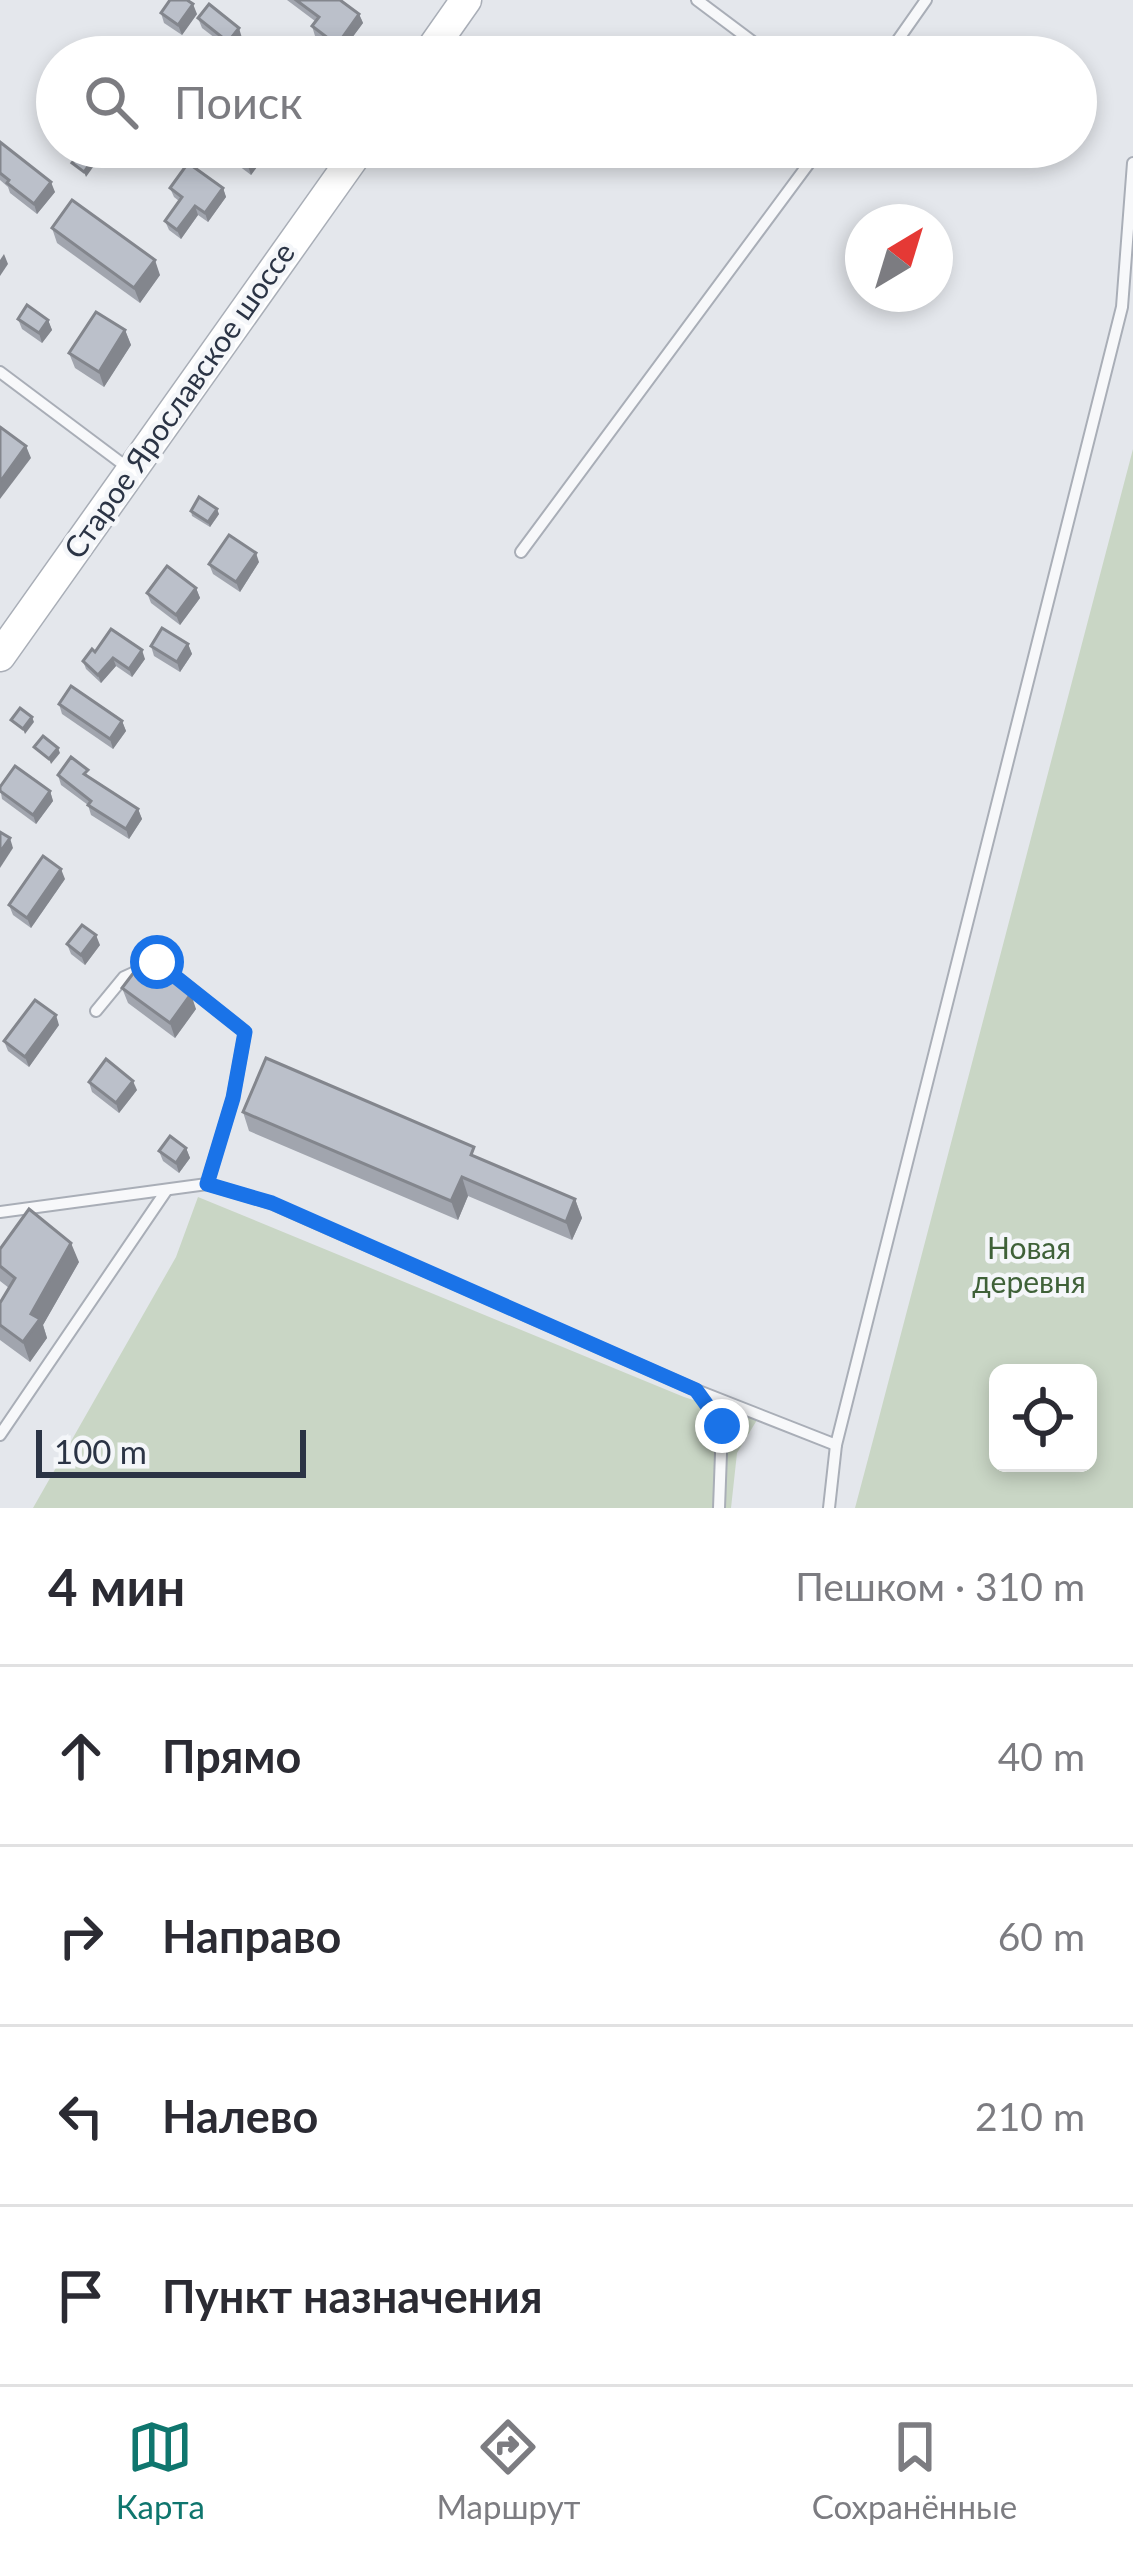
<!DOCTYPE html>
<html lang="ru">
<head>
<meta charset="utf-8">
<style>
  body { margin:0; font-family:Lato,sans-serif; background:#f2f2f3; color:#2b2b33 }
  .controls { position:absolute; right:36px; bottom:36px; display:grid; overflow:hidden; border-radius:18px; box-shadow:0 6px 18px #0003 }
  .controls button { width:108px; height:108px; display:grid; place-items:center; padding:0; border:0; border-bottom:3px solid #e1e1e2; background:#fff; color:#2b2b33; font:60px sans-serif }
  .compass { position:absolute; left:845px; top:204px; width:108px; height:108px; border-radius:50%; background:#fff; box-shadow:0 6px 18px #0003; rotate:38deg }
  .scale { position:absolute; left:36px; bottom:30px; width:270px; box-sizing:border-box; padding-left:12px; border:6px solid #2b3445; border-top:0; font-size:33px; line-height:42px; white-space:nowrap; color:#2b3445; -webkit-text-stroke:9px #f4f6f9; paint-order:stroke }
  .stop { position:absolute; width:36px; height:36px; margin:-27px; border:9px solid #1a73e8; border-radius:50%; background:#fff }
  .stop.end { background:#1a73e8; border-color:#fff; box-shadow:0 3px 12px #0008 }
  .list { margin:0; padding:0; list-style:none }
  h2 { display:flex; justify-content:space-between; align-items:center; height:156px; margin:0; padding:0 48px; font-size:51px }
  h2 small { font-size:39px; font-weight:400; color:#7c7c81 }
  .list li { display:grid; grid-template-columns:78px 1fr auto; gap:36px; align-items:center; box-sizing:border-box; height:180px; padding:0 48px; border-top:3px solid #e1e1e2 }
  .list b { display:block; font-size:45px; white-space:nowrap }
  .list em { font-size:39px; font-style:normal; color:#7c7c81 }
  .icon { flex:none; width:66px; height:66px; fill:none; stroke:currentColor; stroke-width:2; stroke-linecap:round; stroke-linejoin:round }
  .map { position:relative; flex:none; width:1133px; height:1508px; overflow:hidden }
  .search { position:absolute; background:#fff; box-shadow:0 6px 18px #0003; left:36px; right:36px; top:36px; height:132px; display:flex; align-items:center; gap:30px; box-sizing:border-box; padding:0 42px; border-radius:66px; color:#7c7c81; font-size:45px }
  .sheet { height:876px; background:#fff }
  nav { display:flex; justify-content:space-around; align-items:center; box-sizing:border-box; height:168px; border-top:3px solid #e1e1e2; background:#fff; font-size:33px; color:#7c7c81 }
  nav a { display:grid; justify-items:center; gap:6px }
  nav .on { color:#0f766e }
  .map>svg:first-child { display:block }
  .green { fill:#c9d6c5; fill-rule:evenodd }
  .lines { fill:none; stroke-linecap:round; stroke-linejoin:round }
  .lane-casing { stroke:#a9aeb7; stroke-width:14 }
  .secondary-casing { stroke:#a9aeb7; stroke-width:33 }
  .lane { stroke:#f7f8fa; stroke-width:10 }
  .secondary { stroke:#fff; stroke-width:30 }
  .wall { fill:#a1a5ae }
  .shaded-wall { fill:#83868d }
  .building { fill:#bbc0ca; stroke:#83868d; stroke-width:3 }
  .route { stroke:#1a73e8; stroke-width:15 }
  .labels { text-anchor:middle; stroke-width:9; stroke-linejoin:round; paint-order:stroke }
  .street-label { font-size:30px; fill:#2b3445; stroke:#f4f6f9 }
  .park-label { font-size:30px; fill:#3f6138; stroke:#f4f6f9 }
</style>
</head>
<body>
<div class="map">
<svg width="1133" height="1508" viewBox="0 0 1133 1508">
  <rect width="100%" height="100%" fill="#e4e7ec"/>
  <g class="green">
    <path d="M 1133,449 L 1133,1508 L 855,1508 L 876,1429 ZM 998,1373 L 1088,1373 L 1088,1463 L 998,1463 Z"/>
    <polygon points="198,1197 684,1397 757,1420 737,1453 731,1508 33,1508 176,1257"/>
  </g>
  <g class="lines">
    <g class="lane-casing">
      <g id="lane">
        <polyline points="697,0 773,57"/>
        <polyline points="886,57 926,0"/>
        <polyline points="0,372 128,468"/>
        <polyline points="521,552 821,147"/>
        <polyline points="96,1011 124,977 157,962 245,1032 233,1098 207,1184"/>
        <polyline points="0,1212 207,1184 271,1203 696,1390 836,1445 1122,307 1133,163"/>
        <polyline points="698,1392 722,1426 719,1508"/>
        <polyline points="0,1435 166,1191"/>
        <polyline points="829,1508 836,1445"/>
      </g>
    </g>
    <g class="secondary-casing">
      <g id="secondary">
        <polyline points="426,57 466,0"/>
        <polyline points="0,656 361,147"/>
      </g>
    </g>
    <use href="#lane" class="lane"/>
    <use href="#secondary" class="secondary"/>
  </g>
  <g class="wall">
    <polygon points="287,0 340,0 359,14 363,23 340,54 315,36 312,26 315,21"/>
    <polygon points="161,13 197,14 182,35 164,23"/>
    <polygon points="198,18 242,38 232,51 202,28"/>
    <polygon points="0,142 55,192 37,214 10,193 8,187 0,180"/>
    <polygon points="214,147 270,147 271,148 251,175"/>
    <polygon points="170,188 223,188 226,197 208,222 198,215 181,239 169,230 165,221 179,201 174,197"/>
    <polygon points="52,228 160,275 140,303 57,243"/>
    <polygon points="18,319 48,320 52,330 42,343 22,329"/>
    <polygon points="125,330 131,345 104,387 75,368 69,353"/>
    <polygon points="191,511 219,514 210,527 192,516"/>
    <polygon points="259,562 240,592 213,574 209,564"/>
    <polygon points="196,588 200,598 180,625 151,603 147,593"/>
    <polygon points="188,644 192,654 180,672 154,656 151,646"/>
    <polygon points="95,652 145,659 132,677 116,666 101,683 86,669 83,661"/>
    <polygon points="59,704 122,721 126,731 113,749 62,714"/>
    <polygon points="58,775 91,779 138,809 142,819 129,839 91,815 88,805 61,785"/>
    <polygon points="0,787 50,791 53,801 36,824 2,799"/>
    <polygon points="65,879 31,928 13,915 9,905"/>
    <polygon points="67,944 100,945 85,965 71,954"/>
    <polygon points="122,988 196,1009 175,1038 128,1003"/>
    <polygon points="59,1025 29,1067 8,1051 4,1041"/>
    <polygon points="89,1082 137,1090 119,1113 92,1092"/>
    <polygon points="243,1112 478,1158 575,1199 582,1218 572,1240 468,1196 458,1220 249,1131"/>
    <polygon points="186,1148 190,1158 179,1173 163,1161 159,1151"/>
    <polygon points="0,1249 79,1262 43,1325 47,1338 30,1362 0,1340 0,1303 9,1288 0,1281"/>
  </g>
  <g class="shaded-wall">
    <polygon points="193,4 197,14 182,35 178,25"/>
    <polygon points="359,14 363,23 340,54 337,45"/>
    <polygon points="239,28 242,38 232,51 228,42"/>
    <polygon points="255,147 271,148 251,175 246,160"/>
    <polygon points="94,158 96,163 86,177 84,172"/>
    <polygon points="51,182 55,192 37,214 34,204"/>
    <polygon points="223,188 226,197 208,222 205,213"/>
    <polygon points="195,206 198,215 181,239 177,230"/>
    <polygon points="4,254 8,264 0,276 0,260"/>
    <polygon points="155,260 160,275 140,303 134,288"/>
    <polygon points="48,320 52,330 42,343 39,333"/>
    <polygon points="125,330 131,345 104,387 99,372"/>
    <polygon points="26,446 31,458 0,499 0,482"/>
    <polygon points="217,509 219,514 210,527 208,522"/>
    <polygon points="256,553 259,562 240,592 236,582"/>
    <polygon points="196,588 200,598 180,625 176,615"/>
    <polygon points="188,644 192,654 180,672 177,662"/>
    <polygon points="142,650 145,659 132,677 129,669"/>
    <polygon points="113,658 116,666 101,683 98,675"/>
    <polygon points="32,717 34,722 25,734 23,729"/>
    <polygon points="122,721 126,731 113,749 110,739"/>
    <polygon points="58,748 60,753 51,764 49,759"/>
    <polygon points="50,791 53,801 36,824 33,815"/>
    <polygon points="138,809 142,819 129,839 126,829"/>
    <polygon points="10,838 13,848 0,868 0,852"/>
    <polygon points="61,869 65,879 31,928 27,918"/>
    <polygon points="96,935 100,945 85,965 81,955"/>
    <polygon points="191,994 196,1009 175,1038 170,1023"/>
    <polygon points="56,1015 59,1025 29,1067 25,1057"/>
    <polygon points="133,1081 137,1090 119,1113 116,1103"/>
    <polygon points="186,1148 190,1158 179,1173 176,1163"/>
    <polygon points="462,1177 468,1196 458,1220 451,1201"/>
    <polygon points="575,1199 582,1218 572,1240 566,1222"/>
    <polygon points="71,1243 79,1262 43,1325 47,1338 30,1362 23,1342 31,1314"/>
  </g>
  <g class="building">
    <polygon points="170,0 187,0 193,4 178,25 161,13"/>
    <polygon points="296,0 340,0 359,14 337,45 312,26 319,17"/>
    <polygon points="209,4 239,28 228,42 198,18"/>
    <polygon points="267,46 282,57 259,57"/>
    <polygon points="0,142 51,182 34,204 7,183 9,180 0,173"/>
    <polygon points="228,147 255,147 246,160"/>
    <polygon points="83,149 94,158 84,172 72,163"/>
    <polygon points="188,163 223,188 205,213 195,206 177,230 165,221 182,197 170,188"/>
    <polygon points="72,200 155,260 134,288 52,228"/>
    <polygon points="27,305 48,320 39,333 18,319"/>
    <polygon points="96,312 125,330 99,372 69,353"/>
    <polygon points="0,427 26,446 0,482"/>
    <polygon points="199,497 217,509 208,522 191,511"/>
    <polygon points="229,535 256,553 236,582 209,564"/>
    <polygon points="167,566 196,588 176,615 147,593"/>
    <polygon points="162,628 188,644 177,662 151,646"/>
    <polygon points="111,629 142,650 129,669 113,658 98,675 83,661 92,649 95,652"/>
    <polygon points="71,686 122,721 110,739 59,704"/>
    <polygon points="20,708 32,717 23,729 11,720"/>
    <polygon points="43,736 58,748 49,759 34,747"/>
    <polygon points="71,757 88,770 84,774 138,809 126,829 88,805 91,801 58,775"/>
    <polygon points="15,766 50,791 33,815 0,791 0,787"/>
    <polygon points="0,832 10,838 0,852"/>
    <polygon points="43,856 61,869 27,918 9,905"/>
    <polygon points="82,925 96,935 81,955 67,944"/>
    <polygon points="145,961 191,994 170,1023 122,988 141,963"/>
    <polygon points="35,1000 56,1015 25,1057 4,1041"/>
    <polygon points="266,1058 474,1147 471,1155 575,1199 566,1222 462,1177 451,1201 243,1112"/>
    <polygon points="106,1059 133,1081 116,1103 89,1082"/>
    <polygon points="170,1136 186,1148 176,1163 159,1151"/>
    <polygon points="29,1209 71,1243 31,1314 40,1319 23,1342 0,1325 0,1303 15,1278 0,1266 0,1249"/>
  </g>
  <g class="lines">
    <polyline class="route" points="157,962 245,1032 233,1098 207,1184 272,1203 696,1390 722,1426"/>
  </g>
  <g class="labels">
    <g class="street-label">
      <text transform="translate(180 401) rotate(-55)" y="10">Старое Ярославское шоссе</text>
    </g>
    <g class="park-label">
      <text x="1029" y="1259">Новая<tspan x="1029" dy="34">деревня</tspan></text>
    </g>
  </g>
</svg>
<div class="controls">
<button><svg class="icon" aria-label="locate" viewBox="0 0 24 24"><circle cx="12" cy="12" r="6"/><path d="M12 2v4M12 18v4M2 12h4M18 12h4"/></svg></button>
</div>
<svg class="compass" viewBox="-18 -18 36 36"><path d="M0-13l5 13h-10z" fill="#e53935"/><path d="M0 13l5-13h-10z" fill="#7c7c81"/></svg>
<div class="scale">100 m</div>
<div class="stop" style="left:157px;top:962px"></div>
<div class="stop end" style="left:722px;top:1426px"></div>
<div class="search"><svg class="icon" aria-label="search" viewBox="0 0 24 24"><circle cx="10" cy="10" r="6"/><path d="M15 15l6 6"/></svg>Поиск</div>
</div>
<section class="sheet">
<h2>4 мин<small>Пешком · 310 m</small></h2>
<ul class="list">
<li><svg class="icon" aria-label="ahead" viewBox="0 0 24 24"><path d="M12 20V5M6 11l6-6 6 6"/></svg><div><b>Прямо</b></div><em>40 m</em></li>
<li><svg class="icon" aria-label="right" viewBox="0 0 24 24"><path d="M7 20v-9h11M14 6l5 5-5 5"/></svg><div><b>Направо</b></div><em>60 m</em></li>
<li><svg class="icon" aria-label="left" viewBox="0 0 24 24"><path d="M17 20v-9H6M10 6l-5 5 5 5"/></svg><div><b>Налево</b></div><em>210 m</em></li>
<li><svg class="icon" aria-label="arrive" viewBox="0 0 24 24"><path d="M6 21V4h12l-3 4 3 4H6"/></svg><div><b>Пункт назначения</b></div></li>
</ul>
</section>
<nav>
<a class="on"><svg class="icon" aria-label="map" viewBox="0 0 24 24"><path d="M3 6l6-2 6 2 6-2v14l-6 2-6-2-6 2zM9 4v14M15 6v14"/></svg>Карта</a>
<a><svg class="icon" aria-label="directions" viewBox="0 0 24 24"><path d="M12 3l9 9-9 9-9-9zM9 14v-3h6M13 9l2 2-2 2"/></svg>Маршрут</a>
<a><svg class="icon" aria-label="saved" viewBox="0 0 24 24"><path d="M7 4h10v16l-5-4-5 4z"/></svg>Сохранённые</a>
</nav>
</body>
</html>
